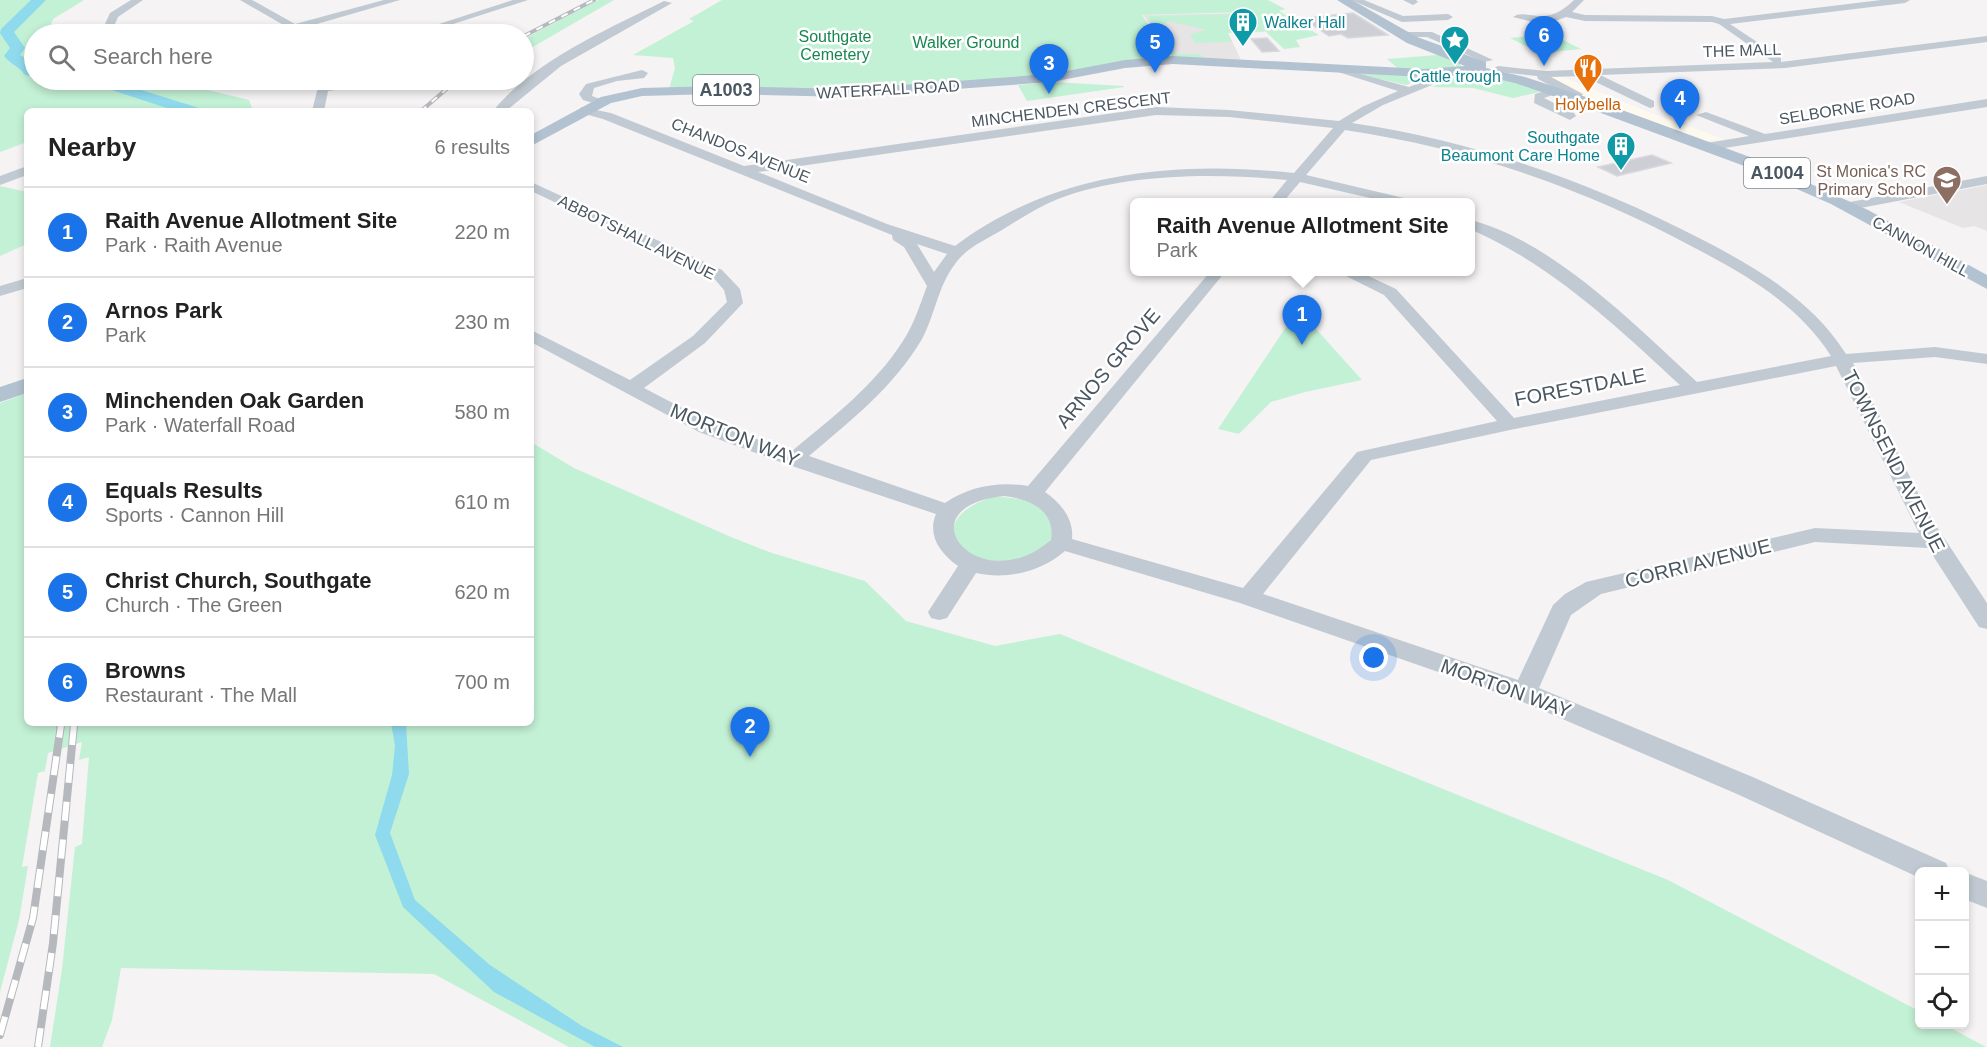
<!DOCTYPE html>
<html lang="en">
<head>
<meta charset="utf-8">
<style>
  body { margin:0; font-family:Arial,sans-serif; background:#f6f6f6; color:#222 }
  .controls { position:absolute; right:18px; bottom:18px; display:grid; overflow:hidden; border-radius:9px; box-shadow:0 3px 9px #0003 }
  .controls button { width:54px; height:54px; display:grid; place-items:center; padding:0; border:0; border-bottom:2px solid #e0e0e0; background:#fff; color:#222; font:30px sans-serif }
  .you { position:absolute; left:1374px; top:658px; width:21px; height:21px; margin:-15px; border:4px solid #fff; border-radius:50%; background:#1a73e8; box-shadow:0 0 0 9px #1a73e833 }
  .badge { display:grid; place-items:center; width:39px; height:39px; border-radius:50%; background:#1a73e8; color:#fff; font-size:20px; font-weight:700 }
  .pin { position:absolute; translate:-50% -50px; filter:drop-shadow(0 2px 3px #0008) }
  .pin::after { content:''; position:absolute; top:32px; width:21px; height:18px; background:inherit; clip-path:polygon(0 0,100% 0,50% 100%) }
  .popup { position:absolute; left:1130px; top:198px; width:345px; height:78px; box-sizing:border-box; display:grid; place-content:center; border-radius:9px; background:#fff; filter:drop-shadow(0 2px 4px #0005); font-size:20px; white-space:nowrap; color:#767676 }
  .popup b { font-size:22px; color:#222 }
  .popup::after { content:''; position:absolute; left:50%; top:100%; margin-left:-12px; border:12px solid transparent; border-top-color:#fff }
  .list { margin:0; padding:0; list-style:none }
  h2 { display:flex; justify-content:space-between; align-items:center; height:78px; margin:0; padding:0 24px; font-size:26px }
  h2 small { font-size:20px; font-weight:400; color:#767676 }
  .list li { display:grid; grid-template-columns:39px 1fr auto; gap:18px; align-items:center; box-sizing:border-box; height:90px; padding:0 24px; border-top:2px solid #e0e0e0 }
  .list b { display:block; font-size:22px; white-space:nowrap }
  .list p { margin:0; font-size:20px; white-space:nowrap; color:#767676 }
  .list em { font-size:20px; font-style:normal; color:#767676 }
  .icon { flex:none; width:33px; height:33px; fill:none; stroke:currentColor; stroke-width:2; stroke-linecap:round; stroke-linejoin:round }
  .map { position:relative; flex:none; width:1987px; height:1047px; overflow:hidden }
  .search { position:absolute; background:#fff; box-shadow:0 3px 9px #0003; left:24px; top:24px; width:510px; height:66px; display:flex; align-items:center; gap:15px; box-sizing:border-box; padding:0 21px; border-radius:33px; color:#767676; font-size:22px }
  .panel { position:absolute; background:#fff; box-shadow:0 3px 9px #0003; left:24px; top:108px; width:510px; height:618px; border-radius:9px }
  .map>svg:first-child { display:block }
  .commercial { fill:#fdf9ef }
  .education { fill:#e6e4e5 }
  .green { fill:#c3f1d5 }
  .water { fill:#90daee }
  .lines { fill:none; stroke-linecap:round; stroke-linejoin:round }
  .river { fill:#90daee; fill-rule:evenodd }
  .building { fill:#cdcfd5; stroke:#d7d9de; stroke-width:1.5 }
  .minor { fill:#c1cad2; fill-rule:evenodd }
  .major { fill:#b3c2d1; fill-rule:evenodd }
  .rail-far2-casing { stroke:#b5b8bd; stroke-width:4 }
  .rail-far1-casing { stroke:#b5b8bd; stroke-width:7 }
  .rail-casing { stroke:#b5b8bd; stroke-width:8 }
  .rail-far2 { stroke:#fff; stroke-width:2; stroke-dasharray:7; stroke-linecap:butt }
  .rail-far1 { stroke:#fff; stroke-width:4.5; stroke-dasharray:14; stroke-linecap:butt }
  .rail { stroke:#fff; stroke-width:6; stroke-dasharray:19; stroke-linecap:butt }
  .labels { text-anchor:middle; stroke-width:5; stroke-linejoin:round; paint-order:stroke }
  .far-culture-label { font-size:16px; fill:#0d838f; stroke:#fff; text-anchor:start }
  .far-park-label { font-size:16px; fill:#17864f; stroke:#fff }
  .far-street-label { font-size:16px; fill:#4a5661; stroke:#fff }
  .far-food-label { font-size:16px; fill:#c56008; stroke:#fff }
  .far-education-label { font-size:16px; fill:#785e54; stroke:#fff; text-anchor:end }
  .shield { fill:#fff; stroke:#808990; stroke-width:1.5 }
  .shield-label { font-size:18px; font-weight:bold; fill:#4a5661 }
  .street-label { font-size:20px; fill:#4a5661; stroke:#fff }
</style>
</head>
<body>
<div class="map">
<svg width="1987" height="1047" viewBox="0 0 1987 1047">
  <rect width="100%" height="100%" fill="#f5f3f3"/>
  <polygon class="commercial" points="1546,74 1556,74 1646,111 1724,139 1699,142 1575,98"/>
  <g class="education">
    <polygon points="1244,13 1265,32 1228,33 1241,60 1173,58 1143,15"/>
    <polygon points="1987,185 1987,231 1974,226 1963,228 1899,202"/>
  </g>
  <g class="green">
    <polygon points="0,0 84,0 53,19 48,34 34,34 34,80 167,80 249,100 253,111 27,111 27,142 0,152"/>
    <polygon points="598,0 614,0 524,52 524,39"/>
    <polygon points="722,0 1268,0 1285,9 1279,11 1319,35 1296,40 1300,47 1284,49 1265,31 1228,33 1232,42 1195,43 1190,34 1207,30 1168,21 1161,26 1164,36 1176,54 1200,54 1204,58 1173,58 1147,16 1245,14 1257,23 1244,12 1142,15 1172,60 1071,74 843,92 669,89 675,68 673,58 633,55 694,21 689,19"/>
    <polygon points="1551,34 1581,49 1540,53 1510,38"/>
    <polygon points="1437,55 1460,63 1461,68 1400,70 1387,59"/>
    <polygon points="1353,73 1433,75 1406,85"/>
    <polygon points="1479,74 1504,76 1544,91 1513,98 1473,88 1432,87 1451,79"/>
    <polygon points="1053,82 1124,86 1124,87 1027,101 1018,85"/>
    <polygon points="0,186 27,192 27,244 0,256"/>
    <polygon points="1298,309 1362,380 1305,392 1271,402 1239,434 1218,429"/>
    <polygon points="27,393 27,723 531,723 531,442 574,468 731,537 772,553 865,581 906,621 995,646 1060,634 1668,880 1919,1011 1920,1024 1945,1025 1986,1047 569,1047 434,974 121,968 112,1020 102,1047 50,1047 62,969 75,847 82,844 89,757 79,760 82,742 48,753 45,771 38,773 22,867 28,866 19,920 0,992 0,403"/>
    <path d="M 993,497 C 1014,497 1051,500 1052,527 C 1053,533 1052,540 1048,545 C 1029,566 984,568 963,549 C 936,524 971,503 993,497 Z"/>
  </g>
  <polygon class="water" points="391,723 406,723 409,774 390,833 415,900 490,965 582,1026 623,1047 595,1047 494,992 403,907 375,835 392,775 395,746"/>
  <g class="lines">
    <g class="river">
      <path d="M 31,0 L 46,0 L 14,32 L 25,48 L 20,55 C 31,61 36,64 34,77 L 25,75 C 19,66 10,64 4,56 L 10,48 L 0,33 L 1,29 Z"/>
      <polygon points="87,80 109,80 199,108 201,111 176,111 90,83"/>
    </g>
  </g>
  <g class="building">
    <polygon points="1353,13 1388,35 1348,38 1341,34 1329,36 1302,18"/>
    <polygon points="1267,38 1268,39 1279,51 1262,52 1251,39"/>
    <polygon points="1652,155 1671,163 1617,176 1598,167"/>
  </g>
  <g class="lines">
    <g class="minor">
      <polygon points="131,0 143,0 118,17 115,24 124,34 114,34 105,24 110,13"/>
      <polygon points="240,0 252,0 295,24 384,0 400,0 303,28 311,34 299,34"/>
      <polygon points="513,0 528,0 422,34 408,34"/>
      <polygon points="1351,0 1364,0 1403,16 1448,14 1453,17 1448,20 1402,22"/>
      <polygon points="1403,0 1416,0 1418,2 1413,5"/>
      <path d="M 1574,0 L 1584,0 L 1572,12 L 1585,15 L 1712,16 L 1724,19 L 1881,0 L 1910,0 L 1905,3 L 1730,24 L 1781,58 L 1781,62 L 1987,36 L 1987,42 L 1785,68 L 1600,75 L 1654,101 L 1654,107 L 1650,108 L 1583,76 L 1551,77 L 1583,94 L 1579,100 L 1571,100 L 1571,95 L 1559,90 L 1558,93 L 1544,98 L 1574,113 L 1576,116 L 1570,120 L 1534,103 L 1535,94 L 1555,88 L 1538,79 L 1537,76 L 1498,72 L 1492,69 L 1498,66 L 1546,71 L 1773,62 L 1719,24 L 1712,22 L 1585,21 L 1566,17 L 1552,22 L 1537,23 L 1513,17 C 1527,7 1544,30 1574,0 Z"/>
      <path d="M 664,1 L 672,3 L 561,66 L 506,111 L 493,111 C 532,62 608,29 664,1 Z"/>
      <polygon points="1404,32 1432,32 1493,60 1484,62 1427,37 1400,37 1400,33"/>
      <path d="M 1335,67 L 1409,87 L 1440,74 L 1442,71 L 1450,71 L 1449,78 L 1383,105 L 1352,123 C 1474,141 1592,182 1701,239 C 1757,268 1812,300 1846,354 L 1935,347 L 1987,354 L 1987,364 L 1935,357 L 1853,363 L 1929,515 L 1987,603 L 1987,629 L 1979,627 L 1928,548 L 1815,542 L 1601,594 L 1571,615 L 1539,688 L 1755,778 L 1946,863 L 1950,872 L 1920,872 L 1920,878 L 1737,794 L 1516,699 L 1240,603 L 1065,551 C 1041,572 1006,580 976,573 L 947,618 L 939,620 L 931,618 L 928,612 L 958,566 C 940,553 927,535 936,514 L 786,464 L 699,432 L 531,342 L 531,330 L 630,380 L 693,336 L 727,302 L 724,290 L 712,276 L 531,191 L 531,182 L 722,270 L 740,289 L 743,303 L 705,343 L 644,388 L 713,424 L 792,451 C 832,418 875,385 903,341 C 914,324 920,305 927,286 L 904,247 L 893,240 L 892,235 L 603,119 L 581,113 L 581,107 L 611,113 L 744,166 L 1156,107 L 1229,110 L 1339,121 L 1362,107 L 1398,91 L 1335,71 ZM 1156,115 L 1229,117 L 1333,128 L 1294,173 C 1175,160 1053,172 955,246 L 887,224 L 758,172 ZM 1345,130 C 1467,148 1584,188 1693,247 C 1745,274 1799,305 1831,356 L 1697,382 C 1636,326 1552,240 1470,220 L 1470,229 C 1552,265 1615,325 1680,385 L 1514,418 L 1396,289 L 1360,272 L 1342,272 L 1344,275 L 1384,295 L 1497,421 L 1357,452 L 1243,588 L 1072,539 C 1074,519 1061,503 1045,492 L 1225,272 L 1210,272 L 1028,486 C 1000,481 969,486 945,503 L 809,456 C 850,421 894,387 922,339 C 935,315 938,286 955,264 C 966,248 985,240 1002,230 C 1020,219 1038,207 1058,199 C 1125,173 1217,173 1287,180 L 1269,202 L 1283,202 L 1300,182 L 1388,202 L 1410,202 L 1408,199 L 1306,175 ZM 917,244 L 947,254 L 934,272 ZM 1836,366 L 1919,533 L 1815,528 L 1586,582 L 1565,594 L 1553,605 L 1518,680 L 1263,594 L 1371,460 L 1510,430 ZM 1004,496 C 1029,499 1056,510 1051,540 C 979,602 900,507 1004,496 Z"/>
      <polygon points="642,70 648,73 644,78 617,81 594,88 592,96 603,100 603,106 583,100 579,94 586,84"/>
      <polygon points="291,80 330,80 330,84 360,80 388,80 382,83 328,91 324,111 312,111 319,83 297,83"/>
      <polygon points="1987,99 1987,107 1712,150 1707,149 1707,143 1749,136 1696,115 1706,112 1765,134"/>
      <polygon points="27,166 27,175 0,185 0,176"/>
      <polygon points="1987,176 1987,184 1850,210 1843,206 1850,202"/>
      <polygon points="27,278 27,288 0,296 0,286"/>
      <polygon points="1964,872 1987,881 1987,908 1964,899"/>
    </g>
    <g class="major">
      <polygon points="1337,0 1352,0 1417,37 1486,62 1486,68 1525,77 1592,99 1758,160 1868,210 1987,275 1987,289 1831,204 1747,167 1582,106 1515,83 1479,75 1424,77 1173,64 1125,68 1051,82 847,97 715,94 642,96 611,103 531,146 531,135 601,97 642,88 715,86 847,89 1051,74 1125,60 1173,56 1424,69 1465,66 1407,43"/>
      <polygon points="27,378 27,393 0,402 0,387"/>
    </g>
    <g class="rail-far2-casing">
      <g id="rail-far2">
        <polyline points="524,36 594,0"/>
        <polyline points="421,111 457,80"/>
      </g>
    </g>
    <g class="rail-far1-casing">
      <g id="rail-far1">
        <polyline points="60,727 61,723"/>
        <polyline points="74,727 74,723"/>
      </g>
    </g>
    <g class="rail-casing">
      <g id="rail">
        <polyline points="0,1035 33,918 61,725"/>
        <polyline points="38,1047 53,943 74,725"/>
      </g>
    </g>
    <use href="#rail-far2" class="rail-far2"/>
    <use href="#rail-far1" class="rail-far1"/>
    <use href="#rail" class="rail"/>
  </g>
  <defs>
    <g id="building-pin" transform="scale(1.5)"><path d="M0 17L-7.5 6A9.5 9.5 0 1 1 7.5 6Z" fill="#0f9aa8" stroke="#fff"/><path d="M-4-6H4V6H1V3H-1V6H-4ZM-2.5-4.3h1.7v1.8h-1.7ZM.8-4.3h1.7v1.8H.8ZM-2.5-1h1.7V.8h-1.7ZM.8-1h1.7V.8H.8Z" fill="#fff"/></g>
    <g id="sight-pin" transform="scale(1.5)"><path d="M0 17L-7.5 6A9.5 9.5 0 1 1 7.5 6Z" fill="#0f9aa8" stroke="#fff"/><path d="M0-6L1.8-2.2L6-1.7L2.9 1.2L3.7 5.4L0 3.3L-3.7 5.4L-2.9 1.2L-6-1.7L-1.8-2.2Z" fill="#fff"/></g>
    <g id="restaurant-pin" transform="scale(1.5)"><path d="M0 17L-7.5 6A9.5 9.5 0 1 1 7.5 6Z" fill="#e8710a" stroke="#fff"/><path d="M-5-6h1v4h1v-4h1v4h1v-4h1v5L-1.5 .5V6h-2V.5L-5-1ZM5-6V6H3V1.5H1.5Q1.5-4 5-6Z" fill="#fff"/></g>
    <g id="school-pin" transform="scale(1.5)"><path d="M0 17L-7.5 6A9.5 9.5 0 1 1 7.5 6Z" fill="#8d6e63" stroke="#fff"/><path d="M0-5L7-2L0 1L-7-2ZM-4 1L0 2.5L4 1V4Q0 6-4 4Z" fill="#fff"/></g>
  </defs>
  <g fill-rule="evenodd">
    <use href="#building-pin" x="1243" y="22"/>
    <use href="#sight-pin" x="1455" y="40"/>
    <use href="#restaurant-pin" x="1588" y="68"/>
    <use href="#building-pin" x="1621" y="146"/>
    <use href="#school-pin" x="1947" y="180"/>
  </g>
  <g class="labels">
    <g class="far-culture-label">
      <text x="1264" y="28">Walker Hall</text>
      <text x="1455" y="82" text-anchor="middle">Cattle trough</text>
      <text x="1600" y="143" text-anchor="end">Southgate<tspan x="1600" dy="18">Beaumont Care Home</tspan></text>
    </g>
    <g class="far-park-label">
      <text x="835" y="42">Southgate<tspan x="835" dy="18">Cemetery</tspan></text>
      <text x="966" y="48">Walker Ground</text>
    </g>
    <g class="far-street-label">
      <text transform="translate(1742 50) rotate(-2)" y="6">THE MALL</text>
      <text transform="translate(888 89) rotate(-3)" y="6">WATERFALL ROAD</text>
      <text transform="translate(1847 108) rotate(-9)" y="6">SELBORNE ROAD</text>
      <text transform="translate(1071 109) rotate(-7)" y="6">MINCHENDEN CRESCENT</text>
      <text transform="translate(741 150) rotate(22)" y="6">CHANDOS AVENUE</text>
      <text transform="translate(637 237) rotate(26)" y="6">ABBOTSHALL AVENUE</text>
      <text transform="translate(1921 246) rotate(29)" y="6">CANNON HILL</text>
    </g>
    <g class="far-food-label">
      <text x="1588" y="110">Holybella</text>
    </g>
    <g class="far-education-label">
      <text x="1926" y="177">St Monica's RC<tspan x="1926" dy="18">Primary School</tspan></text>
    </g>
    <g class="shield">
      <rect x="693" y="75" width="66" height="30" rx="4.5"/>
      <rect x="1744" y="158" width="66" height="30" rx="4.5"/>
    </g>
    <g class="shield-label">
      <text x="726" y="96">A1003</text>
      <text x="1777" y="179">A1004</text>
    </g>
    <g class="street-label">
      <text transform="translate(1108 368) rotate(-50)" y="7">ARNOS GROVE</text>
      <text transform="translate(1580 387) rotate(-11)" y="7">FORESTDALE</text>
      <text transform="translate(735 435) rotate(22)" y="7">MORTON WAY</text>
      <text transform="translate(1894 461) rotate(63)" y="7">TOWNSEND AVENUE</text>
      <text transform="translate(1698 563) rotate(-14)" y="7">CORRI AVENUE</text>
      <text transform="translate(1506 688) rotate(20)" y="7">MORTON WAY</text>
    </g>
  </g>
</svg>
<div class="controls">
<button>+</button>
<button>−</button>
<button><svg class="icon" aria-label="locate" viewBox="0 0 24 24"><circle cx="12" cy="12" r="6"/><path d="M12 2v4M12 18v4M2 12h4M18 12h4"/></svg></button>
</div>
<div class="you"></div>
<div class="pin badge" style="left:1302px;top:345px">1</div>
<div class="popup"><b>Raith Avenue Allotment Site</b>Park</div>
<div class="pin badge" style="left:750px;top:757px">2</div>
<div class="pin badge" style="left:1049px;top:94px">3</div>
<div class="pin badge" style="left:1680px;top:129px">4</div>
<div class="pin badge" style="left:1155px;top:73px">5</div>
<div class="pin badge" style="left:1544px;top:66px">6</div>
<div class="search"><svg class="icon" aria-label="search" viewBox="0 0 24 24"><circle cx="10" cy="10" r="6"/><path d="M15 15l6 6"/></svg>Search here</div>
<section class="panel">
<h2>Nearby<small>6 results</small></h2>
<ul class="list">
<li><span class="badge">1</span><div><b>Raith Avenue Allotment Site</b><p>Park · Raith Avenue</p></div><em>220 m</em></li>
<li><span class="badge">2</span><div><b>Arnos Park</b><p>Park</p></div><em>230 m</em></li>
<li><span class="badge">3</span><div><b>Minchenden Oak Garden</b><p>Park · Waterfall Road</p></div><em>580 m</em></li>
<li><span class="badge">4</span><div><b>Equals Results</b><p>Sports · Cannon Hill</p></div><em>610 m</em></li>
<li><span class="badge">5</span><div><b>Christ Church, Southgate</b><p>Church · The Green</p></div><em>620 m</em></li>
<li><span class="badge">6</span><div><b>Browns</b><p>Restaurant · The Mall</p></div><em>700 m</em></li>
</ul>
</section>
</div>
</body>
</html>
